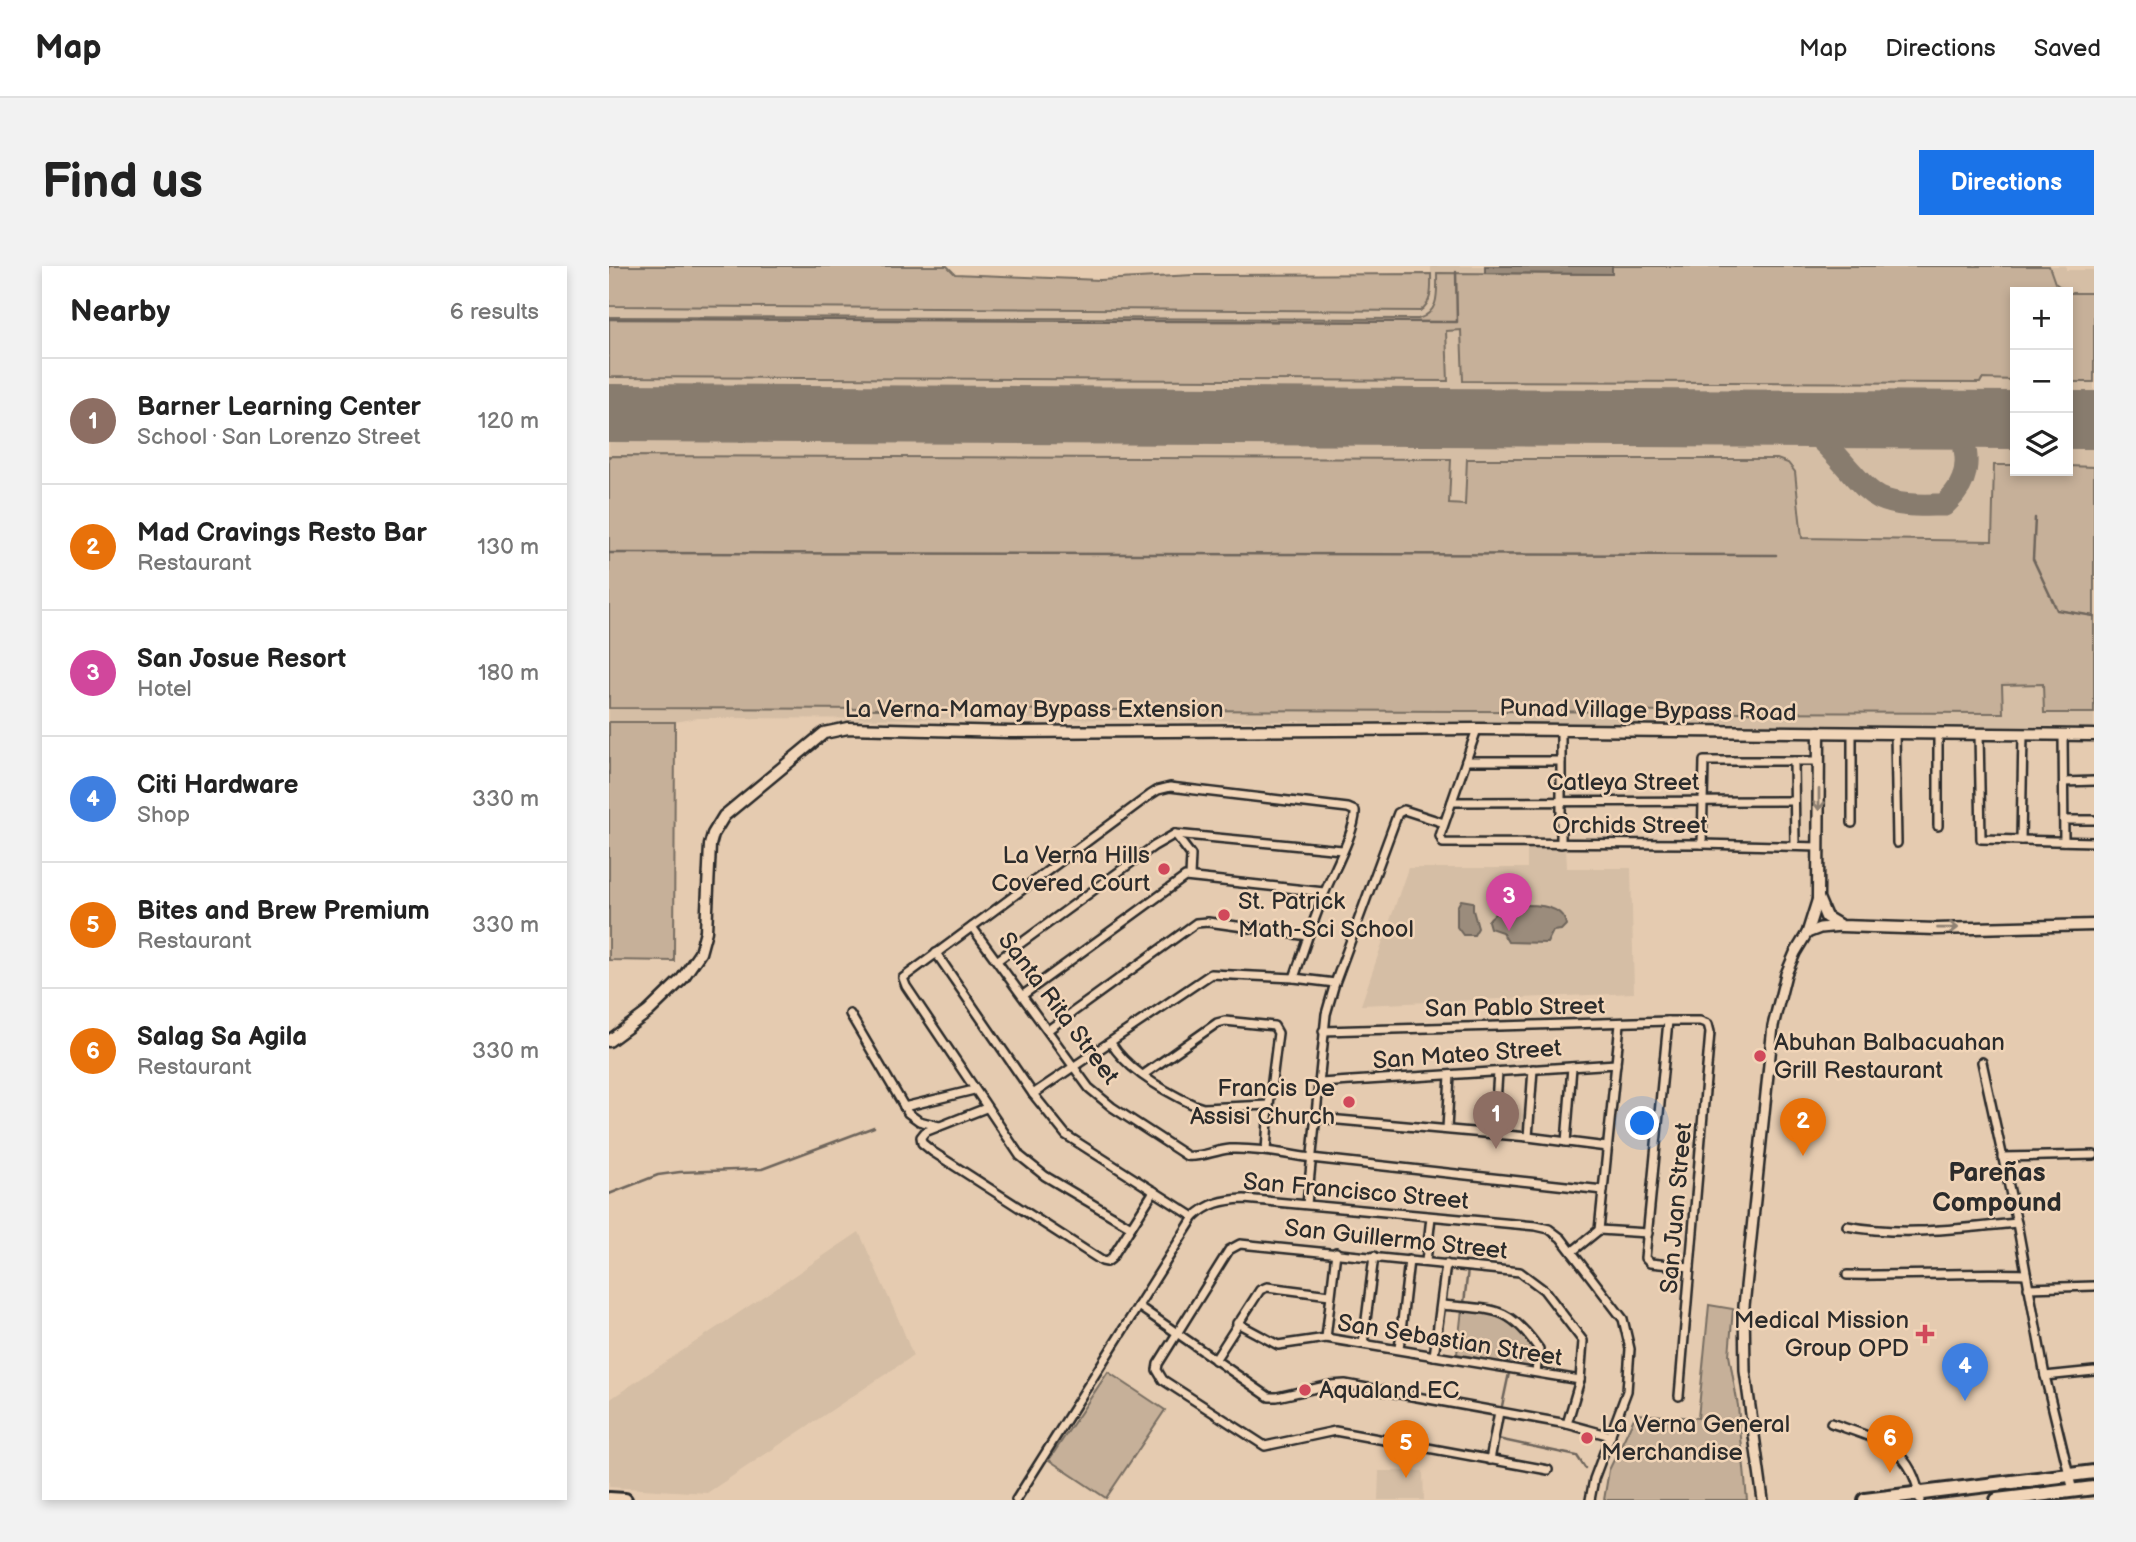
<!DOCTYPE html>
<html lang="en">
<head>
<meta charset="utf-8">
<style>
  body { margin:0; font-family:"Balsamiq Sans",sans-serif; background:#f2f2f2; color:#222 }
  .controls { position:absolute; right:21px; top:21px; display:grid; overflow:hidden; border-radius:0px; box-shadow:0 4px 10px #0003 }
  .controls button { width:63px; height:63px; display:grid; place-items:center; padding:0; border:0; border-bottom:2px solid #e0e0e0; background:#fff; color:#222; font:35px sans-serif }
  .you { position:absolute; left:1034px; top:858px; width:24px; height:24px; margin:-18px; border:5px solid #fff; border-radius:50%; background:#1a73e8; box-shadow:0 0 0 10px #1a73e833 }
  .badge { display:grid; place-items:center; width:46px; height:46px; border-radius:50%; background:#1a73e8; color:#fff; font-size:23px; font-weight:700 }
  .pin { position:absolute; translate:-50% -58px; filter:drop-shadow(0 2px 4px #0008) }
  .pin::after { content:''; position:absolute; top:37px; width:24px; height:21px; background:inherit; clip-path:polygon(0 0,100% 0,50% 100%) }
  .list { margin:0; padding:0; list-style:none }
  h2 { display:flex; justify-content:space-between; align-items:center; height:91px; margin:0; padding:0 28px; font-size:30px }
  h2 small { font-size:23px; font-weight:400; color:#767676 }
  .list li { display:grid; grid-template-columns:46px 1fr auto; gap:21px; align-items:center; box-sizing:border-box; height:126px; padding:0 28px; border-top:2px solid #e0e0e0 }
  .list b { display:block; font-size:26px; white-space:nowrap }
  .list p { margin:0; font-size:23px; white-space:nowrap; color:#767676 }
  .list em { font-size:23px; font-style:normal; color:#767676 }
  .icon { flex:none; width:38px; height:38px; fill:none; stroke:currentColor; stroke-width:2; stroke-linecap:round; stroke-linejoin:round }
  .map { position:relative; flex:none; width:1485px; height:1234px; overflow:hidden; border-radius:0px }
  header { display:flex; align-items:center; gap:42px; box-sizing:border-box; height:98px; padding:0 35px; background:#fff; border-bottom:2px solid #e0e0e0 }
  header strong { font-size:33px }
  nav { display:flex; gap:38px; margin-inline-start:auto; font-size:24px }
  .intro { display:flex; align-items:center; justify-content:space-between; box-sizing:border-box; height:168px; padding:0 42px }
  h1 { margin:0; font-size:49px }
  .button { padding:18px 32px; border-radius:0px; background:#1a73e8; color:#fff; font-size:24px; font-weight:700 }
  main { display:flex; gap:42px; padding:0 42px }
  aside { flex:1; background:#fff; border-radius:0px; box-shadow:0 4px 10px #0003 }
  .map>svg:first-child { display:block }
  .built { fill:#d5bea5; fill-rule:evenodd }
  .green { fill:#c6b099; stroke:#786e62; stroke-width:2 }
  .water { fill:#9b8c7b; stroke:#6e655b; stroke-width:2 }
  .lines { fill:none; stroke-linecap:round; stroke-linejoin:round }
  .stream { stroke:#6e655b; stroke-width:2.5 }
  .taxiway { stroke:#887b6e; stroke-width:23 }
  .runway { stroke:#887b6e; stroke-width:58 }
  .minor-casing { stroke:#2b2b2b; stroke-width:12 }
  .tertiary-casing { stroke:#2b2b2b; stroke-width:14 }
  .secondary-casing { stroke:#2b2b2b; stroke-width:15 }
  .trunk-casing { stroke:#2b2b2b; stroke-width:18 }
  .minor { stroke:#f1d5b8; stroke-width:7 }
  .tertiary { stroke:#f1d5b8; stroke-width:9 }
  .secondary { stroke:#f1d5b8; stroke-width:10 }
  .trunk { stroke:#f1d5b8; stroke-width:12 }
  .oneway { stroke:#8e8072 }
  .poi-dot { fill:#d1495b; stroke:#f1d5b8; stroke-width:2.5 }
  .labels { text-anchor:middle; stroke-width:5; stroke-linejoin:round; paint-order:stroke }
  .street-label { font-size:24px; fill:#2b2b2b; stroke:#f1d5b8 }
  .poi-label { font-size:24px; fill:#2b2b2b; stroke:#f1d5b8; text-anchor:start }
  .neighbourhood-label { font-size:26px; font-weight:bold; fill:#2b2b2b; stroke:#f1d5b8 }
</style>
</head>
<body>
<header>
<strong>Map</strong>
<nav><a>Map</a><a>Directions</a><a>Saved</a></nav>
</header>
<div class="intro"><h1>Find us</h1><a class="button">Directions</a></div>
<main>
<aside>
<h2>Nearby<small>6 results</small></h2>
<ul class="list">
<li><span class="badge" style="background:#8d6e63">1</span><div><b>Barner Learning Center</b><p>School · San Lorenzo Street</p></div><em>120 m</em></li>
<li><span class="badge" style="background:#e8710a">2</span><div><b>Mad Cravings Resto Bar</b><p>Restaurant</p></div><em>130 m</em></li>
<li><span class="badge" style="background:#d1479c">3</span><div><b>San Josue Resort</b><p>Hotel</p></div><em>180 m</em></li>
<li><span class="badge" style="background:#3f7fe0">4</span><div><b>Citi Hardware</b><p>Shop</p></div><em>330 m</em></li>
<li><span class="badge" style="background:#e8710a">5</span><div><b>Bites and Brew Premium</b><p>Restaurant</p></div><em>330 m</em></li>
<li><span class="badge" style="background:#e8710a">6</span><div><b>Salag Sa Agila</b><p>Restaurant</p></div><em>330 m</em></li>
</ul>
</aside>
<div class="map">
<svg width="1485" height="1234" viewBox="0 0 1485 1234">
  <rect width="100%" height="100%" fill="#e5cbb0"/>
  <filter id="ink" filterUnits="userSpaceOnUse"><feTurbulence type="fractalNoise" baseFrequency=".0143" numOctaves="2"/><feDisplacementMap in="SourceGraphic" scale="14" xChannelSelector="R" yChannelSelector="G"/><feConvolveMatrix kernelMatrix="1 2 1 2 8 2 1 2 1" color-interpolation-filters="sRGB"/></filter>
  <g filter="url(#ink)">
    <g class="built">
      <path d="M 0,0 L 338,0 L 346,8 L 491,14 L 584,9 L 822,8 L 822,0 L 1457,0 L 1457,4 L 1485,4 L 1485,461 L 412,453 L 89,452 L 66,456 L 65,695 L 0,694 ZM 1406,26 L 1459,26 L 1459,205 L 1406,205 Z"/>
      <polygon points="918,580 957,580 958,602 1022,602 1025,727 752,739 799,602 918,602"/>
      <polygon points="250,966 292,1059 304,1090 98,1227 0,1221 0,1134"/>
      <polygon points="770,1205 814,1205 815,1234 769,1234"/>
    </g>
    <g class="green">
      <path d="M 0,0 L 338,0 L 346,8 L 491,14 L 584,9 L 822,8 C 822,22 824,36 811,45 L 0,40 Z"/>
      <path d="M 1003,0 L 1440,0 L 1446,17 L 1458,26 L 1406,26 L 1406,114 L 1373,113 L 1371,117 L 854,115 L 852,64 L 837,65 L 839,115 L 0,111 L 0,51 L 809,53 C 831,46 828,27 828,7 L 1002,8 Z"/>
      <rect x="1459" y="27" width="26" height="89"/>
      <polygon points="0,190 842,193 840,238 856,239 858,193 1168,193 1179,197 1186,206 1193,272 1383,275 1385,199 1406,199 1406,205 1459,205 1459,200 1485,201 1485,447 1435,447 1434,418 1393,419 1394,447 0,442"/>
      <polygon points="0,456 66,456 65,695 0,694"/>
      <polygon points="1100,1039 1124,1043 1120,1089 1129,1140 1138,1234 995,1234 1000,1204 1027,1148 1089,1152"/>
      <path d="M 853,1043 C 892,1048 901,1050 926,1082 L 925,1103 L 848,1088 Z"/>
      <polygon points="499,1106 556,1144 497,1232 440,1194"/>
    </g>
    <g class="water">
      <polygon points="876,0 1003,0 1003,8 876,7"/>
      <polygon points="852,634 864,636 864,644 869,662 865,669 854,669 848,661 848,641"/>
      <path d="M 918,639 C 933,639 955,641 957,659 L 952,664 L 944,665 L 938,677 L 899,676 L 893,666 L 881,662 L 879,655 C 888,642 903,641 918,639 Z"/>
    </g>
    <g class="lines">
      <g class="stream">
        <polyline points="0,53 848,56 847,6"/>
        <polyline points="1426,252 1424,293 1448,344 1485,350"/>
        <polyline points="0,287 1167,289"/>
        <polyline points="0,928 49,909 71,906 153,903 265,861"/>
        <polyline points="855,1037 859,1003"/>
        <polyline points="893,1140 900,1107"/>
        <polyline points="889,1173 968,1190 976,1202"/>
      </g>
      <path class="taxiway" d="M 1160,152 C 1205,158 1214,175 1243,207 C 1251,216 1259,226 1271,232 C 1291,241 1314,239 1335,239 C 1343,231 1350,224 1354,213 C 1366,179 1342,140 1306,137 C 1286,135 1268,147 1249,153"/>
      <g class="runway">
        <polyline points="0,147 1406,154"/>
        <polyline points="1459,154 1485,154"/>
      </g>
      <g class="minor-casing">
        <g id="minor">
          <polyline points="868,463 831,570 834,577 1093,578 1210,581"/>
          <polyline points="1286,467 1288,577"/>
          <polyline points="1329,467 1329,560"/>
          <polyline points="1370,468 1372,573 1485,576"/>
          <polyline points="1454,469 1455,575"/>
          <polyline points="857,495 952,495"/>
          <polyline points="1185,495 1186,580"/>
          <polyline points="1455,516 1485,515"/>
          <polyline points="843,536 1185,535"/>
          <polyline points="1455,554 1485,554"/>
          <polyline points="1243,557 1243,467"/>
          <polyline points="566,568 582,589 581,611"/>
          <polyline points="1412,574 1414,469"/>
          <polyline points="952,578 952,464"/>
          <polyline points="1093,578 1095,495 1210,495"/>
          <path d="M 363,661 L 480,822 L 503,841 L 578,890 C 592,892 606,884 621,883 C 648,882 675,888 702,892 L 994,924"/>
          <polyline points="327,687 424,828 457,869 585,951"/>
          <polyline points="389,694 545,580 566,568 733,584"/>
          <polyline points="414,729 576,611 715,626"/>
          <polyline points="241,748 299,847 310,855 330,860"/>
          <polyline points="1059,755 1036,992 1041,997 1081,1001"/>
          <polyline points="439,764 587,657 599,656 699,670"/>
          <polyline points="714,765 1059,755 1091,755 1099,758 1101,766 1070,1130"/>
          <path d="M 502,777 C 519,805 555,825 585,839 L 594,842 L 660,839"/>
          <polyline points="1373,796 1408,957 1436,1110 1464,1225"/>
          <polyline points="534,809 608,757 616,755 665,760 669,767 660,839 657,885"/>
          <polyline points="711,817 1007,798"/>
          <polyline points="424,828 602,708 685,712 726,717"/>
          <polyline points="295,841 365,824"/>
          <polyline points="377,842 316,866 312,871 313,877 324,886 493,995 498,996 502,993 545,925"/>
          <polyline points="708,852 919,871 998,881"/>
          <polyline points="838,863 841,809"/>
          <polyline points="885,868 889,806"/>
          <polyline points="919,871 924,803"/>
          <polyline points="957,876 963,801"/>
          <polyline points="1393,891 1485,889"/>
          <polyline points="698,938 717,748 726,717 789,547 795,544 835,557"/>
          <path d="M 1238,960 C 1294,971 1352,962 1408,957"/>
          <path d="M 522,961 L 436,910 L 411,890 L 297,720 L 294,712 L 541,529 L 549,524 L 561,521 L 739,542 L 746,545 C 748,562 722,610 715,628 C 704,656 694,684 685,712"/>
          <polyline points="990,964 1039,967"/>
          <polyline points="964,985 990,964 1011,758"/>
          <polyline points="817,995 822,951"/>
          <path d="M 1238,1009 C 1298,1010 1357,1006 1417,1008"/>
          <polyline points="1419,1022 1485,1020"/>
          <path d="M 833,1039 C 883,1044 899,1038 930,1083 L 927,1106"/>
          <polyline points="529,1040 660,1131 668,1131 721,1119 736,1118 958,1158 1002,1170"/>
          <polyline points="628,1057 669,1079 717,1072 971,1114"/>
          <polyline points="717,1072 727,986"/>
          <polyline points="754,1078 765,990"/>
          <polyline points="790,1083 800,994"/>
          <polyline points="825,1090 837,998"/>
          <polyline points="606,1094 651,1024 658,1021 721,1029"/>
          <polyline points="1436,1110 1485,1105"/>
          <path d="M 1222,1157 C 1267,1173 1303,1179 1311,1234"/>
          <polyline points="881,1194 890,1146"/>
          <polyline points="939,1204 726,1165 656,1180 554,1114 548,1104 549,1098 620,984 631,978 911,1006 935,1024 974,1075 971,1114 958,1158"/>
          <path d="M 407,1234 L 585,951 C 600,937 614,934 635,933 L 927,960 L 940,963 L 952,972 L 1014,1053 L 1021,1083 L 1018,1125 L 985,1213 L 981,1234"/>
        </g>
      </g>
      <g class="tertiary-casing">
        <g id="tertiary">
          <polyline points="1198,667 1211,662 1232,660"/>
          <polyline points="1154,1234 1136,1105 1135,1040 1164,760 1177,708 1186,687 1198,667 1209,632"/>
        </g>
      </g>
      <g class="secondary-casing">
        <g id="secondary">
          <polyline points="1210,466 1209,632 1217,651 1232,660 1327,663 1485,659"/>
          <polyline points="0,775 39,746 73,713 91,687 97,665 101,579 104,568 115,550 215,467 239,462 401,466 868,463 1485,469"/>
        </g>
      </g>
      <g class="trunk-casing">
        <g id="trunk">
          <polyline points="0,1233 16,1234"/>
          <polyline points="1256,1234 1485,1206"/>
          <polyline points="1388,1234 1485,1222"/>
        </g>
      </g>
      <use href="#minor" class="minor"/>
      <use href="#tertiary" class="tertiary"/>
      <use href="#secondary" class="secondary"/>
      <use href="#trunk" class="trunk"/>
    </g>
    <defs><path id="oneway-shaft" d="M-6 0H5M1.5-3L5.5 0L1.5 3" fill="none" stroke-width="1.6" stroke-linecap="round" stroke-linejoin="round" transform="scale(1.75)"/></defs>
    <g class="oneway">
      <use href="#oneway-shaft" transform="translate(1210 534) rotate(90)"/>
      <use href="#oneway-shaft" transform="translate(1339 662) rotate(-1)"/>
    </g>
  </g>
  <g class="poi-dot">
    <circle cx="555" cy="603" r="7"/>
    <circle cx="615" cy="649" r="7"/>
    <circle cx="1151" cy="790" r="7"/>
    <circle cx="740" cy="836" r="7"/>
    <path d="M1312.5 1057.5h7v7h7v7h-7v7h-7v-7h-7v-7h7z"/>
    <circle cx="696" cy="1124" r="7"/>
    <circle cx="978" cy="1172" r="7"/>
  </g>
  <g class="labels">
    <g class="street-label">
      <text x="425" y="451">La Verna-Mamay Bypass Extension</text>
      <text transform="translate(1039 444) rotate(1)" y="8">Punad Village Bypass Road</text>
      <text x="1014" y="524">Catleya Street</text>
      <text x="1021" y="567">Orchids Street</text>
      <text transform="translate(906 741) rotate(-1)" y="8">San Pablo Street</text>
      <text transform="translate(450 742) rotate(53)" y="8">Santa Rita Street</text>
      <text transform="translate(858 788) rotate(-4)" y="8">San Mateo Street</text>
      <text transform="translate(747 925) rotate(5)" y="8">San Francisco Street</text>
      <text transform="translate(1067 942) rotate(-85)" y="8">San Juan Street</text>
      <text transform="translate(787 973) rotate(6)" y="8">San Guillermo Street</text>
      <text transform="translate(841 1074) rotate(9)" y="8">San Sebastian Street</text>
    </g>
    <g class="poi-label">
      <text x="541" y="597" text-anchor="end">La Verna Hills<tspan x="541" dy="28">Covered Court</tspan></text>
      <text x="629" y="643">St. Patrick<tspan x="629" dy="28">Math-Sci School</tspan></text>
      <text x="1165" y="784">Abuhan Balbacuahan<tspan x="1165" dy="28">Grill Restaurant</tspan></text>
      <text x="726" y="830" text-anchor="end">Francis De<tspan x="726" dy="28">Assisi Church</tspan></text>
      <text x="1300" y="1062" text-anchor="end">Medical Mission<tspan x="1300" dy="28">Group OPD</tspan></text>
      <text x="710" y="1132">Aqualand EC</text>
      <text x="992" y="1166">La Verna General<tspan x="992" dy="28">Merchandise</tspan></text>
    </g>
    <g class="neighbourhood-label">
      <text x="1388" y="915">Pareñas<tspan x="1388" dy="30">Compound</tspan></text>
    </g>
  </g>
</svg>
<div class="controls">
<button>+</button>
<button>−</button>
<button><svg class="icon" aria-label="layers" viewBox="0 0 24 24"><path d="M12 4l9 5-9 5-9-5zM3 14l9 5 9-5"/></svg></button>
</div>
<div class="you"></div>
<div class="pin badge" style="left:887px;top:883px;background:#8d6e63">1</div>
<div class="pin badge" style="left:1194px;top:890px;background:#e8710a">2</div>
<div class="pin badge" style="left:900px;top:665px;background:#d1479c">3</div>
<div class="pin badge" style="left:1356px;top:1135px;background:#3f7fe0">4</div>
<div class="pin badge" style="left:797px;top:1212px;background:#e8710a">5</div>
<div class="pin badge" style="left:1281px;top:1207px;background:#e8710a">6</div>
</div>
</main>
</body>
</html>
